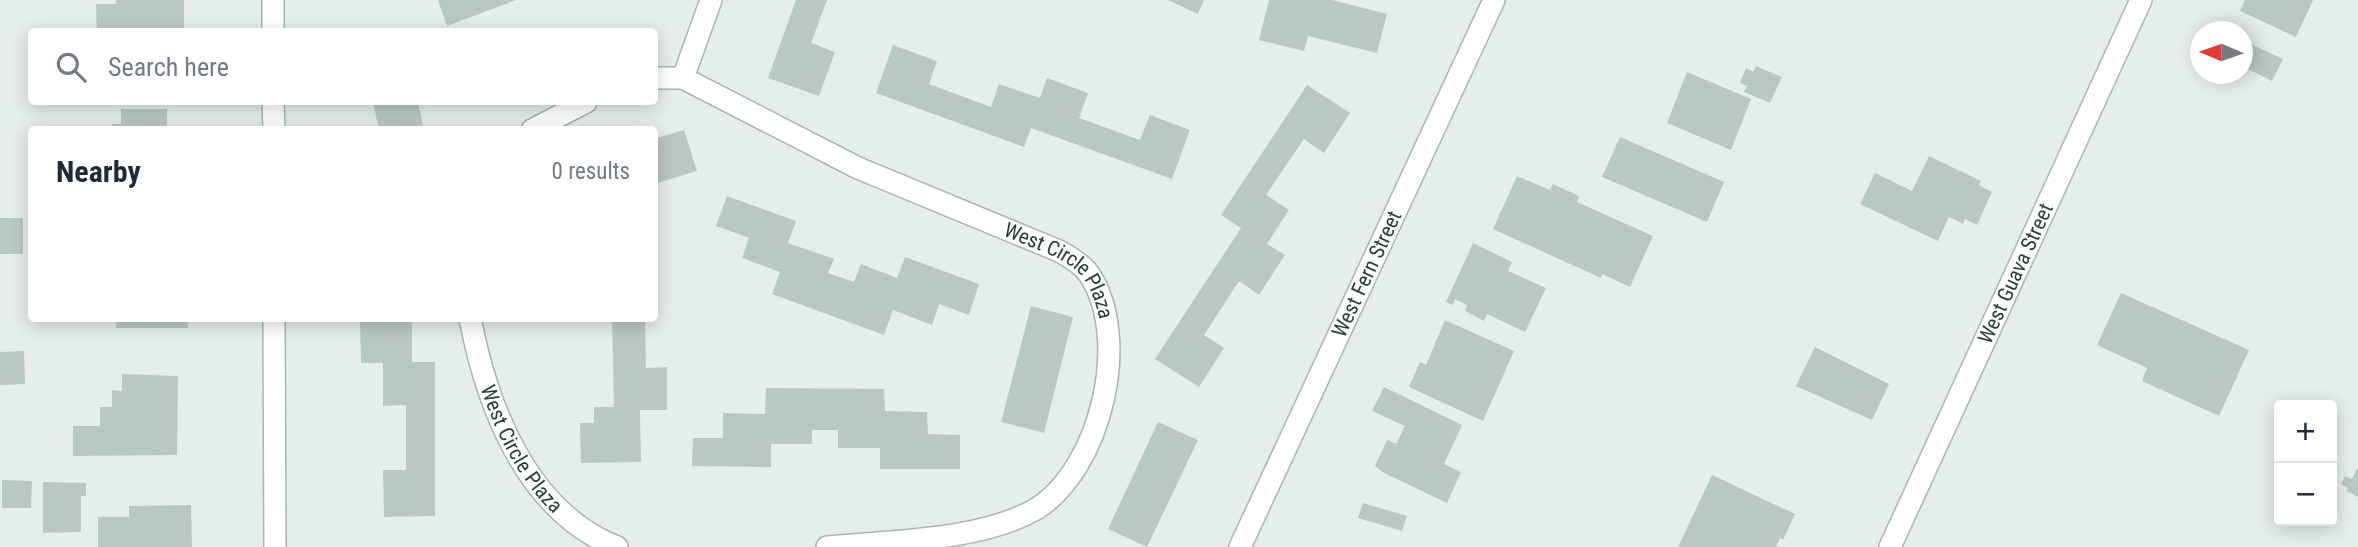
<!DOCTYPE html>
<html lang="en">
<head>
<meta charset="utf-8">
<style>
  body { margin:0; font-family:"Roboto Condensed",sans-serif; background:#f6f6f7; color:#1f2937 }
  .controls { position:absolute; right:21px; bottom:21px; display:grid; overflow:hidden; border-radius:7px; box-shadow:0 4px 18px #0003 }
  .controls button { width:63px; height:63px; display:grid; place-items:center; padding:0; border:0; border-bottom:2px solid #e0e1e3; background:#fff; color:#1f2937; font:35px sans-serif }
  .compass { position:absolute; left:2190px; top:21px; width:63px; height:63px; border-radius:50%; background:#fff; box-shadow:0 4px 18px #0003; rotate:272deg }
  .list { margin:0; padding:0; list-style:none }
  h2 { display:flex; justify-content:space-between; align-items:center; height:91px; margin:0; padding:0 28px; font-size:30px }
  h2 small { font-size:23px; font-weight:400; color:#747a83 }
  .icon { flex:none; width:38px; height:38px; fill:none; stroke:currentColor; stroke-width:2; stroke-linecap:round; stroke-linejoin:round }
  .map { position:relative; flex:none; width:2358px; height:547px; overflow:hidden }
  .search { position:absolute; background:#fff; box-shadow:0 4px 18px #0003; left:28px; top:28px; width:630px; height:77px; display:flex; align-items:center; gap:18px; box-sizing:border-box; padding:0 24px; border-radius:7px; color:#747a83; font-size:26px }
  .panel { position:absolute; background:#fff; box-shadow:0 4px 18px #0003; left:28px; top:126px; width:630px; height:196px; border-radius:7px }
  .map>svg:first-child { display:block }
  .building { fill:#bac8c4 }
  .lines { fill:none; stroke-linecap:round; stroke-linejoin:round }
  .minor-casing { stroke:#a7b6b3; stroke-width:24 }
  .minor { stroke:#fff; stroke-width:21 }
  .labels { text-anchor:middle; stroke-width:5; stroke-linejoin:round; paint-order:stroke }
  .street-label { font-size:21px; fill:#243f3b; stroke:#f6faf8 }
</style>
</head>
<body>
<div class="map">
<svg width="2358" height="547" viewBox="0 0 2358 547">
  <rect width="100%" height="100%" fill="#e5eeeb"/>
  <g class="building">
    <polygon points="116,0 184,0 184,32 97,32 96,4 116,4"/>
    <polygon points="438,0 516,0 447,26"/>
    <polygon points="796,0 827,0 811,43 835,52 819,96 768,78"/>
    <polygon points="1168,0 1204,0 1198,14"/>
    <polygon points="1269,0 1332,0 1387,14 1377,53 1308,36 1304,51 1259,40"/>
    <polygon points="2245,0 2313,0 2296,37 2240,11"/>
    <polygon points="2242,40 2283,59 2272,81 2242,66"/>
    <polygon points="893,45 937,61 929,84 991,107 999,84 1040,98 1047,78 1088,93 1079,118 1140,140 1150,115 1190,130 1172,179 1031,128 1024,147 876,93"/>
    <polygon points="1756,66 1782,77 1770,103 1744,92 1747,86 1740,83 1746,68 1753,72"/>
    <polygon points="1687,72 1751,99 1731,150 1667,123"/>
    <polygon points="1307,85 1350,113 1324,153 1304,139 1266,195 1289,210 1267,244 1285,255 1259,295 1239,281 1204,335 1224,348 1199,387 1155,359 1241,228 1221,215"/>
    <polygon points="373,102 418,102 424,130 379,130"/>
    <polygon points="121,109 167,109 167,130 112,130 112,124 121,124"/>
    <polygon points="684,130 697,171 654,184 654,139"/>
    <polygon points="1620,137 1724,182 1707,222 1602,177"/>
    <polygon points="1929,156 1981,181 1979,185 1992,192 1977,225 1965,219 1963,224 1949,217 1938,241 1860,204 1875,173 1912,191"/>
    <polygon points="1517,176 1550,190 1553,184 1579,196 1577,202 1653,236 1630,287 1602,274 1601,278 1493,229"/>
    <polygon points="727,196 796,221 788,243 834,259 828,273 854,282 861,264 897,278 905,257 979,284 969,315 939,304 932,325 893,310 884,335 772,294 780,272 742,258 749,238 716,226"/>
    <rect x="0" y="218" width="23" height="36"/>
    <polygon points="1473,243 1512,262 1508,271 1546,288 1525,332 1487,314 1484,321 1465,311 1467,305 1455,299 1453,305 1446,302"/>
    <polygon points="2121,293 2249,350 2219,416 2142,381 2147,368 2097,345"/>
    <polygon points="1031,306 1073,317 1044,433 1001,422"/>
    <rect x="116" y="318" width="72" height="10"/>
    <polygon points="360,318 412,318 412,362 435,362 435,516 384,517 383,470 406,470 406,405 383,406 383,363 361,363"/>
    <polygon points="612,318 645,318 646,368 667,367 667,410 640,410 641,462 581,463 580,423 594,423 594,407 614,407"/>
    <polygon points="1445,320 1514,351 1483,421 1409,387 1420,362 1426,365"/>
    <polygon points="1815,347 1889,384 1872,420 1796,386"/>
    <polygon points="24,351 25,384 0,385 0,352"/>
    <polygon points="122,374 178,376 177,455 73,456 73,426 100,426 100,407 112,407 112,390 122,391"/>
    <polygon points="1384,387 1462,425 1444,464 1461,472 1447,503 1384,473 1375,466 1387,440 1396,444 1405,426 1372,411"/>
    <polygon points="766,388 884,389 885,411 927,412 928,434 960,435 960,469 880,469 880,448 838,448 838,430 812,430 812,444 771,444 771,467 692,466 693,438 723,438 723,413 765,414"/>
    <polygon points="1158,422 1198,440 1147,547 1108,529"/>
    <polygon points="2358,467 2358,497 2346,491 2348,488 2341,484 2345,476 2352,479"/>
    <polygon points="1712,475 1795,514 1783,540 1780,538 1776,547 1678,547"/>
    <polygon points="2,480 32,481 31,508 2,508"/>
    <polygon points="43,482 86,483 86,496 81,496 81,532 43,533"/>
    <polygon points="1363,503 1407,516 1402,531 1358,518"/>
    <polygon points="191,505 192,547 98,547 98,517 129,517 129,506"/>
  </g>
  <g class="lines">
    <g class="minor-casing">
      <g id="minor">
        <polyline points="273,0 273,32"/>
        <path id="s1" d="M 654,78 L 683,78 L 858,168 L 1059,251 C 1070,257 1082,264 1089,274 C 1132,338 1101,469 1036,509 C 981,541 889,541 827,547"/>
        <polyline points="683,78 711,0"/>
        <polyline points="273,102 274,130"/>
        <polyline points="532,130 586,102"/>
        <polyline points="274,318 275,547"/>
        <path id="s2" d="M 470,318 C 487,407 527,512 617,547"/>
        <path id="s3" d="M 1240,547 L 1494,0"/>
        <path id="s4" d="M 1890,547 L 2141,0"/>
      </g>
    </g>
    <use href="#minor" class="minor"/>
  </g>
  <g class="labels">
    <g class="street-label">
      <text dy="7" stroke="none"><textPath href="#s3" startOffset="301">West Fern Street</textPath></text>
      <text dy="7" stroke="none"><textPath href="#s4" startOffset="301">West Guava Street</textPath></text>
      <text dy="7" stroke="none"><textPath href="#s1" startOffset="457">West Circle Plaza</textPath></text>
      <text dy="7" stroke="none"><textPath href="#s2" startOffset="142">West Circle Plaza</textPath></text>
    </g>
  </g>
</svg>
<div class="controls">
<button>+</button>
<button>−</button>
</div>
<svg class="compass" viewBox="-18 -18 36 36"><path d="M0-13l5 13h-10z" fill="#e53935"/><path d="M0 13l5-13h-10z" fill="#747a83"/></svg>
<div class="search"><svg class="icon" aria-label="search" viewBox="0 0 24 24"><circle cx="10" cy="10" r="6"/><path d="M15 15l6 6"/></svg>Search here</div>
<section class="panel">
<h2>Nearby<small>0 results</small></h2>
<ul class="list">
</ul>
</section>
</div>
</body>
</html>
